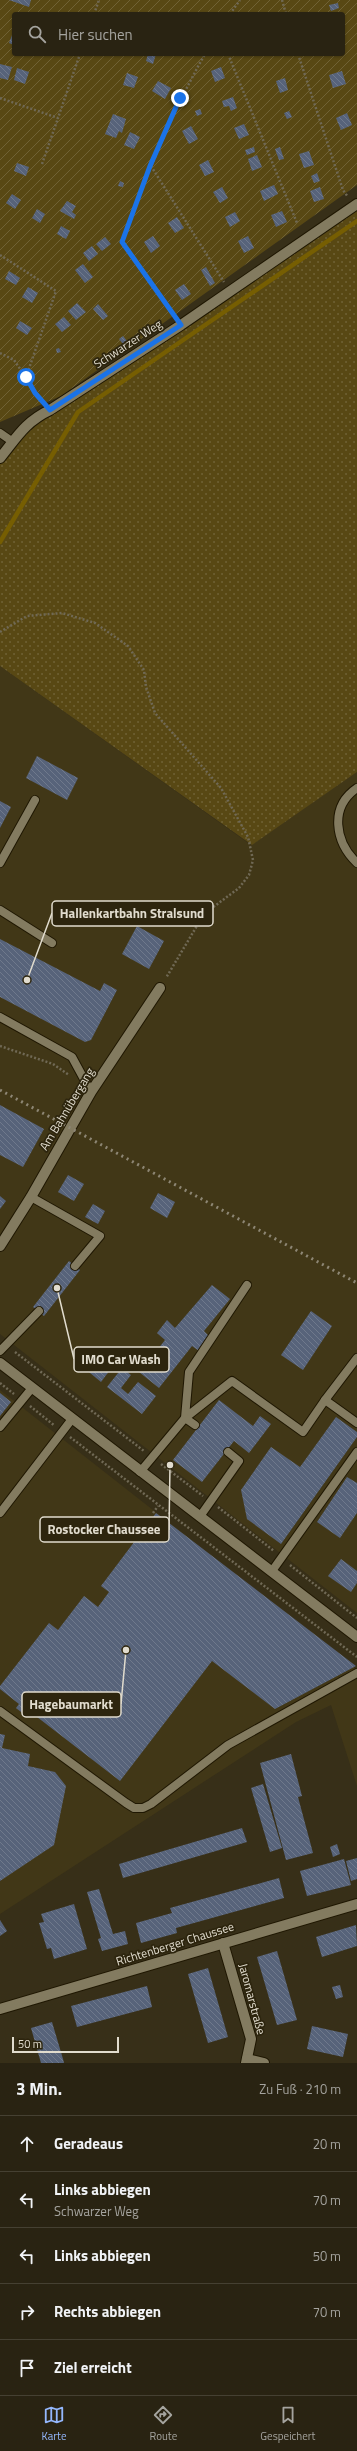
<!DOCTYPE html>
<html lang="de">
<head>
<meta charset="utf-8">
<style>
  body { margin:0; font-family:"Titillium Web",sans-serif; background:#352f20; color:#f1f3f6 }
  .scale { position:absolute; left:12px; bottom:10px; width:107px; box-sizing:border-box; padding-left:4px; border:2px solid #e1dcce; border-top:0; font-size:11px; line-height:14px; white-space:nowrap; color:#e1dcce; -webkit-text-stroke:3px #2d250e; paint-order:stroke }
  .stop { position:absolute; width:12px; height:12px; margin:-9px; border:3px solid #1a73e8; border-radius:50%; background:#fff }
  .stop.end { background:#1a73e8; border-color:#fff; box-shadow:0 1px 4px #0008 }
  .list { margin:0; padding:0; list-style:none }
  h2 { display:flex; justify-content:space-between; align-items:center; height:52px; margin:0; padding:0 16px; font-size:17px }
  h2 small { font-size:13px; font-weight:400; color:#a5a49f }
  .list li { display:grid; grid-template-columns:26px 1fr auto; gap:12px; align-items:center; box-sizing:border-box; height:56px; padding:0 16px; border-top:1px solid #454032 }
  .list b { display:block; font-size:15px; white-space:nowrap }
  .list p { margin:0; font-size:13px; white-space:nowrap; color:#a5a49f }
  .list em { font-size:13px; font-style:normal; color:#a5a49f }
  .icon { flex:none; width:22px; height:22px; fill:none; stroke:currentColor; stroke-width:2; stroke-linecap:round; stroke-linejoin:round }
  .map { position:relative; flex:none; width:357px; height:2063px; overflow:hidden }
  .search { position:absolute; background:#292312; box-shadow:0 1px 3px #0004; left:12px; right:12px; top:12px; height:44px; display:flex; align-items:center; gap:10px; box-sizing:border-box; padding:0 14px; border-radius:4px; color:#a5a49f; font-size:15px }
  .sheet { height:332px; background:#292312 }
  nav { display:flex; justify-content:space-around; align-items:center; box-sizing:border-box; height:56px; border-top:1px solid #454032; background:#292312; font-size:11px; color:#a5a49f }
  nav a { display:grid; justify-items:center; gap:2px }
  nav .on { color:#94b7fd }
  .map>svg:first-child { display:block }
  .built { fill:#413717 }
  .grass { fill:url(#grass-dots) }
  .garden { fill:url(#garden-furrows); fill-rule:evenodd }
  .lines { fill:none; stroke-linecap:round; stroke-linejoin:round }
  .stream { stroke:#765e02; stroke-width:4.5 }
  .building { fill:url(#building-back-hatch) }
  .service-casing { stroke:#1f1702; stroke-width:10 }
  .minor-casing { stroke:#1f1702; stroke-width:12 }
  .tertiary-casing { stroke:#1f1702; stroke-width:12 }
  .secondary-casing { stroke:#1f1702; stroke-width:12 }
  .path { stroke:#706955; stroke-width:2.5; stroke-dasharray:2 2; stroke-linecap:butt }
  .service { stroke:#837b60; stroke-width:8 }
  .minor { stroke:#837b60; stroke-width:10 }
  .tertiary { stroke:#837b60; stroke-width:10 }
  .secondary { stroke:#837b60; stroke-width:10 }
  .rail { stroke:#8d8674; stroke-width:3; stroke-dasharray:2 4; stroke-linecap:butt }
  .route { stroke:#1a73e8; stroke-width:5 }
  .labels { text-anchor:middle; stroke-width:3.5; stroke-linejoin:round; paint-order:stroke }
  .street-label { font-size:12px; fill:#e1dcce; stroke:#2d250e }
  .leader { fill:none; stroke:#e1dcce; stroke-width:1.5 }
  .callout-dot { fill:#e1dcce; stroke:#2d250e; stroke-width:1.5 }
  .callout { fill:#2d250e; stroke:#e1dcce; stroke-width:1.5 }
  .callout-label { font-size:13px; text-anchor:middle; font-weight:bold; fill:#e1dcce }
</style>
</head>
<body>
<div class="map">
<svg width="357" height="2063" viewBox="0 0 357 2063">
  <defs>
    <pattern id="grass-dots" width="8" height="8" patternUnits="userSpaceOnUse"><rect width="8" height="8" fill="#584814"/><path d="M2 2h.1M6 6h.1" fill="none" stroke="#706235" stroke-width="1.8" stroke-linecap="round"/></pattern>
    <pattern id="garden-furrows" width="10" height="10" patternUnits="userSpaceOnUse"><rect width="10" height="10" fill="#584814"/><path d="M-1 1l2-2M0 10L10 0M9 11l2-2" fill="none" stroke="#706235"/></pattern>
    <pattern id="building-back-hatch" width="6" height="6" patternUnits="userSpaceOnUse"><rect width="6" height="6" fill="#57637a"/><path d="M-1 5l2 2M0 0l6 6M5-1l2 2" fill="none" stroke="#6f798c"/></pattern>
  </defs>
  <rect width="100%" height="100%" fill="#372f18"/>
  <g class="built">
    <polygon points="0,666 251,845 357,772 357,1613 0,1334"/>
    <polygon points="0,1390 357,1670 357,1786 331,1705 296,1722 0,1914"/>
  </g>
  <polygon class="grass" points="357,204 357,772 252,845 0,666 0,458 24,426"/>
  <path class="garden" d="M 0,0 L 357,0 L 357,185 L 61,396 L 0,422 ZM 14,14 L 343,14 L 343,54 L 14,54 Z"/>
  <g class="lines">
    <polyline class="stream" points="0,542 78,412 357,221"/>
  </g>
  <g class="building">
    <polygon points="9,0 31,0 29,7"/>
    <polygon points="338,3 339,8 331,11 329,5"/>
    <polygon points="14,30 14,45 9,43"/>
    <polygon points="148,54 156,54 153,64 146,61"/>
    <polygon points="0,64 12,67 8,80 0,78"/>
    <polygon points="221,67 225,78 215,82 211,71"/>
    <polygon points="17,68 29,72 25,84 14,80"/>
    <polygon points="342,71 346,84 333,88 329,75"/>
    <polygon points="127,73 138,77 134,88 123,85"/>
    <polygon points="285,78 288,90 280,93 276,81"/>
    <polygon points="158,81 171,88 165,99 152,91"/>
    <polygon points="233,97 237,108 231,111 229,106 224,107 222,101"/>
    <polygon points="200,109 202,114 197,116 195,111"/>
    <polygon points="289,111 292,117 287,119 284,113"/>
    <polygon points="347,113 352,125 341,130 336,118"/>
    <polygon points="113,114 126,119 122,133 119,131 116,138 105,134"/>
    <polygon points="244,124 249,135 239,139 234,128"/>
    <polygon points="191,126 198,139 189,144 182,131"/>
    <polygon points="130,132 140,137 134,149 124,145"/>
    <polygon points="254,147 255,152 247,155 245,150"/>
    <polygon points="280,147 284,159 279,160 275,149"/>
    <polygon points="309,151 314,165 304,168 299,154"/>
    <polygon points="257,155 262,167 252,171 248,159"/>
    <polygon points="208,160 214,172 205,176 199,165"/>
    <polygon points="17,163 29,167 26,176 14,171"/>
    <polygon points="317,173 320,181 314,183 311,176"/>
    <polygon points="120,181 124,183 123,187 118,186"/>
    <polygon points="274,185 278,194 264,201 260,191"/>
    <polygon points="222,187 228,198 220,203 213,192"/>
    <polygon points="320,187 324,199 314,202 310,191"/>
    <polygon points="12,194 21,200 15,209 6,203"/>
    <polygon points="67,201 76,206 72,212 76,215 74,219 60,211"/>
    <polygon points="37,209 45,214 40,223 32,218"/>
    <polygon points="282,211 287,222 276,227 271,215"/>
    <polygon points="235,212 240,221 230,227 225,217"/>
    <polygon points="177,217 184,228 175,233 168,223"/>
    <polygon points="61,226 70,231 66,239 57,234"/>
    <polygon points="153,236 160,246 151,253 144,242"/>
    <polygon points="248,236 254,248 244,253 238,241"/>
    <polygon points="105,237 111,244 102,251 96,244"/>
    <polygon points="92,246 98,254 89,261 83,253"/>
    <polygon points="83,264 93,277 85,283 75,270"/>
    <polygon points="206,267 215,283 210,286 201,270"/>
    <polygon points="9,271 20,278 16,285 5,279"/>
    <polygon points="184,284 191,294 182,300 175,290"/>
    <polygon points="28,287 38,293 32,303 22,297"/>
    <polygon points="77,303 86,312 76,320 68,311"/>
    <polygon points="98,304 108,316 103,320 93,309"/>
    <polygon points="64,317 71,325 62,332 55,324"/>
    <polygon points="20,321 32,328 27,335 16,328"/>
    <polygon points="123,336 127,341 123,344 119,339"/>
    <polygon points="59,348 61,352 57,353 56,349"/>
    <polygon points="37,756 78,778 67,800 26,778"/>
    <polygon points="0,801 11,807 0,828"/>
    <polygon points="137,926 164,941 149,969 122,954"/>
    <polygon points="0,939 100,991 104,983 117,990 91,1040 85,1042 0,997"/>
    <polygon points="0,1105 44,1129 23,1167 0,1155"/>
    <polygon points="68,1175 84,1184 74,1201 58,1192"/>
    <polygon points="158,1193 175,1202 167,1218 150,1208"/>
    <polygon points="0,1196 6,1201 0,1209"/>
    <polygon points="93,1204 105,1211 98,1224 85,1217"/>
    <polygon points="69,1261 80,1270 44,1316 33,1307"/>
    <polygon points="212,1285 230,1299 204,1331 210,1337 199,1351 192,1346 159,1388 134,1368 141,1360 146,1364 165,1340 157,1333 167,1320 175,1328"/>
    <polygon points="311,1311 332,1326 303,1370 281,1355"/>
    <polygon points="99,1349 116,1362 101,1382 84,1368"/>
    <polygon points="122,1368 131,1375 121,1388 128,1394 138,1382 156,1396 142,1414 107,1387"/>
    <polygon points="0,1393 11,1402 0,1416"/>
    <polygon points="219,1400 253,1426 260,1416 271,1424 249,1453 234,1441 202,1482 173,1460"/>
    <polygon points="336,1417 357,1432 357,1437 281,1544 247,1519 241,1490 271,1447 300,1467"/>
    <polygon points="347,1477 357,1483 357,1513 340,1538 317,1522"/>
    <polygon points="156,1513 356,1666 275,1709 212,1661 120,1781 28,1710 25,1715 16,1708 19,1704 0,1689 0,1686 49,1623 58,1630 84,1596 98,1607 109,1592 101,1586"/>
    <polygon points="341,1559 357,1571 357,1583 351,1592 328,1576"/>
    <polygon points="0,1734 5,1735 2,1748 30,1754 28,1766 55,1772 66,1786 54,1845 0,1881"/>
    <polygon points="291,1754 302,1796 298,1797 313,1853 286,1860 260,1763"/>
    <polygon points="263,1784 282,1848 270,1852 251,1788"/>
    <polygon points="242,1828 247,1842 123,1878 119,1864"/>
    <polygon points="337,1844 340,1854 333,1857 330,1847"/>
    <polygon points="357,1858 357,1879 351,1881 346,1861"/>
    <polygon points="344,1859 351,1885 307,1896 300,1871"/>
    <polygon points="279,1878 284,1898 176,1928 177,1933 141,1943 136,1923 172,1913 170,1908"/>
    <polygon points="99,1889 113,1934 125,1931 128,1944 102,1951 98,1939 101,1938 87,1892"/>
    <polygon points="74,1904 87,1949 54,1959 51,1948 47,1949 39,1923 44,1922 41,1914"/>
    <polygon points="0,1920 7,1931 0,1936"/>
    <polygon points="356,1925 357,1946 322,1957 316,1937"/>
    <polygon points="277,1951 297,2020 277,2025 257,1957"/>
    <polygon points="208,1968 228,2037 208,2043 188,1974"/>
    <polygon points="340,1985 343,1997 336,1999 332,1987"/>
    <polygon points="147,1986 152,2007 77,2027 71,2006"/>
    <polygon points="52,2022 63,2059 64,2063 41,2063 31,2028"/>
    <polygon points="312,2026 348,2034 343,2057 307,2049"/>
  </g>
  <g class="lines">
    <g class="service-casing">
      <g id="service">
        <polyline points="0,433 13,442"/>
        <path d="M 357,788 C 329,807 335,842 357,863"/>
        <polyline points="0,863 35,800"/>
        <polyline points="0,910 52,943"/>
        <polyline points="0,1017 72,1057 91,1092"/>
        <polyline points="31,1197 100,1236 75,1266"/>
        <polyline points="247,1285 189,1372 185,1418 232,1381 303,1432 325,1400 357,1423"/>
        <polyline points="0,1351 39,1311"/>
        <polyline points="325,1400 357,1358"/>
        <polyline points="0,1427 32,1388"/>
        <polyline points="140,1472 185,1418 195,1425"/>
        <polyline points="0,1513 72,1419"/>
        <polyline points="201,1515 239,1461 228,1452"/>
        <polyline points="272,1571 357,1452"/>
        <polyline points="0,1711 126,1803 134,1808 143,1808 151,1804 228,1745 357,1673"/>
      </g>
    </g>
    <g class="minor-casing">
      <g id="minor">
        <path d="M 0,458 C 17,437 25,422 50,410 L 181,325 L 357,204"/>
        <polyline points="0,1246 31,1197 91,1092 160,988"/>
        <polyline points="223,1943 251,2039 246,2063"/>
        <polyline points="247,2059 264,2063"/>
      </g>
    </g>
    <g class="tertiary-casing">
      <polyline id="tertiary" points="0,2009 357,1904"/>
    </g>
    <g class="secondary-casing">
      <polyline id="secondary" points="0,1363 357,1637"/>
    </g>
    <g class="path">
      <polyline points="282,0 286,14"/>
      <polyline points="94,14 99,0"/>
      <polyline points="230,14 240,0"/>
      <polyline points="228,54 297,223"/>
      <polyline points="298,54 343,190 348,197"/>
      <polyline points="0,98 58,118 80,54"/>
      <polyline points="42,164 58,118"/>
      <polyline points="151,166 224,282"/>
      <polyline points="0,255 56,291 26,377"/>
      <path d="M 174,315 L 122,242 C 146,177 171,114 205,54"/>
      <polyline points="0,353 14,360 42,401"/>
      <polyline points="0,632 27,616 62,613 95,623 128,646 144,670 146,687 155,713 221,788 248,837 253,860 249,875 239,888 212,908 201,919 166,978"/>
      <polyline points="0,1046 53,1064 69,1075"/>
      <polyline points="15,1352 144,1451"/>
      <polyline points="0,1383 14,1394"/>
      <polyline points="30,1406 55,1426"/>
      <polyline points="70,1437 357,1657"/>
      <polyline points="161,1464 203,1496"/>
      <polyline points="218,1507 274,1551"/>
      <polyline points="153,1513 158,1506"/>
      <polyline points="290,1565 357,1618"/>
    </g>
    <use href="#service" class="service"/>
    <use href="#minor" class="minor"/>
    <use href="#tertiary" class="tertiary"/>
    <use href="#secondary" class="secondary"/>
    <polyline class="rail" points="0,1090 357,1283"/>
  </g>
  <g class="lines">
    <polyline class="route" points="26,377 35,393 50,410 181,325 122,242 150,166 180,98"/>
  </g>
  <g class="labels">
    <g class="street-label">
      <text transform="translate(128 344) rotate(-33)" y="4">Schwarzer Weg</text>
      <text transform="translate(67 1109) rotate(-59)" y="4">Am Bahnübergang</text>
      <text transform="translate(175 1944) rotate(-17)" y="4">Richtenberger Chaussee</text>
      <text transform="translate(252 1999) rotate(75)" y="4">Jaromarstraße</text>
    </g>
  </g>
  <path class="leader" d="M27 980L52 913M57 1288L74 1359M170 1465L169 1530M126 1650L121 1704"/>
  <g class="callout-dot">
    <circle cx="27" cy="980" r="4"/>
    <circle cx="57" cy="1288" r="4"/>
    <circle cx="170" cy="1465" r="4"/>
    <circle cx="126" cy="1650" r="4"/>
  </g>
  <g class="callout">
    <rect x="52" y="901" width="161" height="25" rx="4"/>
    <rect x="74" y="1347" width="95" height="25" rx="4"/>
    <rect x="40" y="1517" width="129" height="25" rx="4"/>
    <rect x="22" y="1692" width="99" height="25" rx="4"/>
  </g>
  <g class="callout-label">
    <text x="132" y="918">Hallenkartbahn Stralsund</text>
    <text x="121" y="1364">IMO Car Wash</text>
    <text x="104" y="1534">Rostocker Chaussee</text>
    <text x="71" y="1709">Hagebaumarkt</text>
  </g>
</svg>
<div class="scale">50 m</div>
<div class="stop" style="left:26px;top:377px"></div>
<div class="stop end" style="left:180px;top:98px"></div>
<div class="search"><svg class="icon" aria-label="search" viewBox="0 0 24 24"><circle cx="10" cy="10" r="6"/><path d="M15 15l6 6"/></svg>Hier suchen</div>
</div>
<section class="sheet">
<h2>3 Min.<small>Zu Fuß · 210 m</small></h2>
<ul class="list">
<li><svg class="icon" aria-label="ahead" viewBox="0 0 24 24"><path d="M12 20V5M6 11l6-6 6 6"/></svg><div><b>Geradeaus</b></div><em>20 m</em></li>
<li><svg class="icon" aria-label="left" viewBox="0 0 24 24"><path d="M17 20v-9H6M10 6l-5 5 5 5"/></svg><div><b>Links abbiegen</b><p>Schwarzer Weg</p></div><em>70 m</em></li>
<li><svg class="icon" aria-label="left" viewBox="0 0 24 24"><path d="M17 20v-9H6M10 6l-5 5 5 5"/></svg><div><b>Links abbiegen</b></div><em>50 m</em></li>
<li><svg class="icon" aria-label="right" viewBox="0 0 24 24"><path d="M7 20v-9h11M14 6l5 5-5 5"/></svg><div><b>Rechts abbiegen</b></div><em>70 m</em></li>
<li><svg class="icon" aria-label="arrive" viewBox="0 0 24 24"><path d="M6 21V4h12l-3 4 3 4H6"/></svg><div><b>Ziel erreicht</b></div></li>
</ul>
</section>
<nav>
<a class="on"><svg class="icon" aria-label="map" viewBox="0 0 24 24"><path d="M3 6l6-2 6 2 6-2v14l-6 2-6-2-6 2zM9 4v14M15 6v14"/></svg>Karte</a>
<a><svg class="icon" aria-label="directions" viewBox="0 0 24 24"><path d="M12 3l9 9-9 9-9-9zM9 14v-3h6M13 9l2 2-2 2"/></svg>Route</a>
<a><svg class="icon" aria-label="saved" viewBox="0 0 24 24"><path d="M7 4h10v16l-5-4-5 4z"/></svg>Gespeichert</a>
</nav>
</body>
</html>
